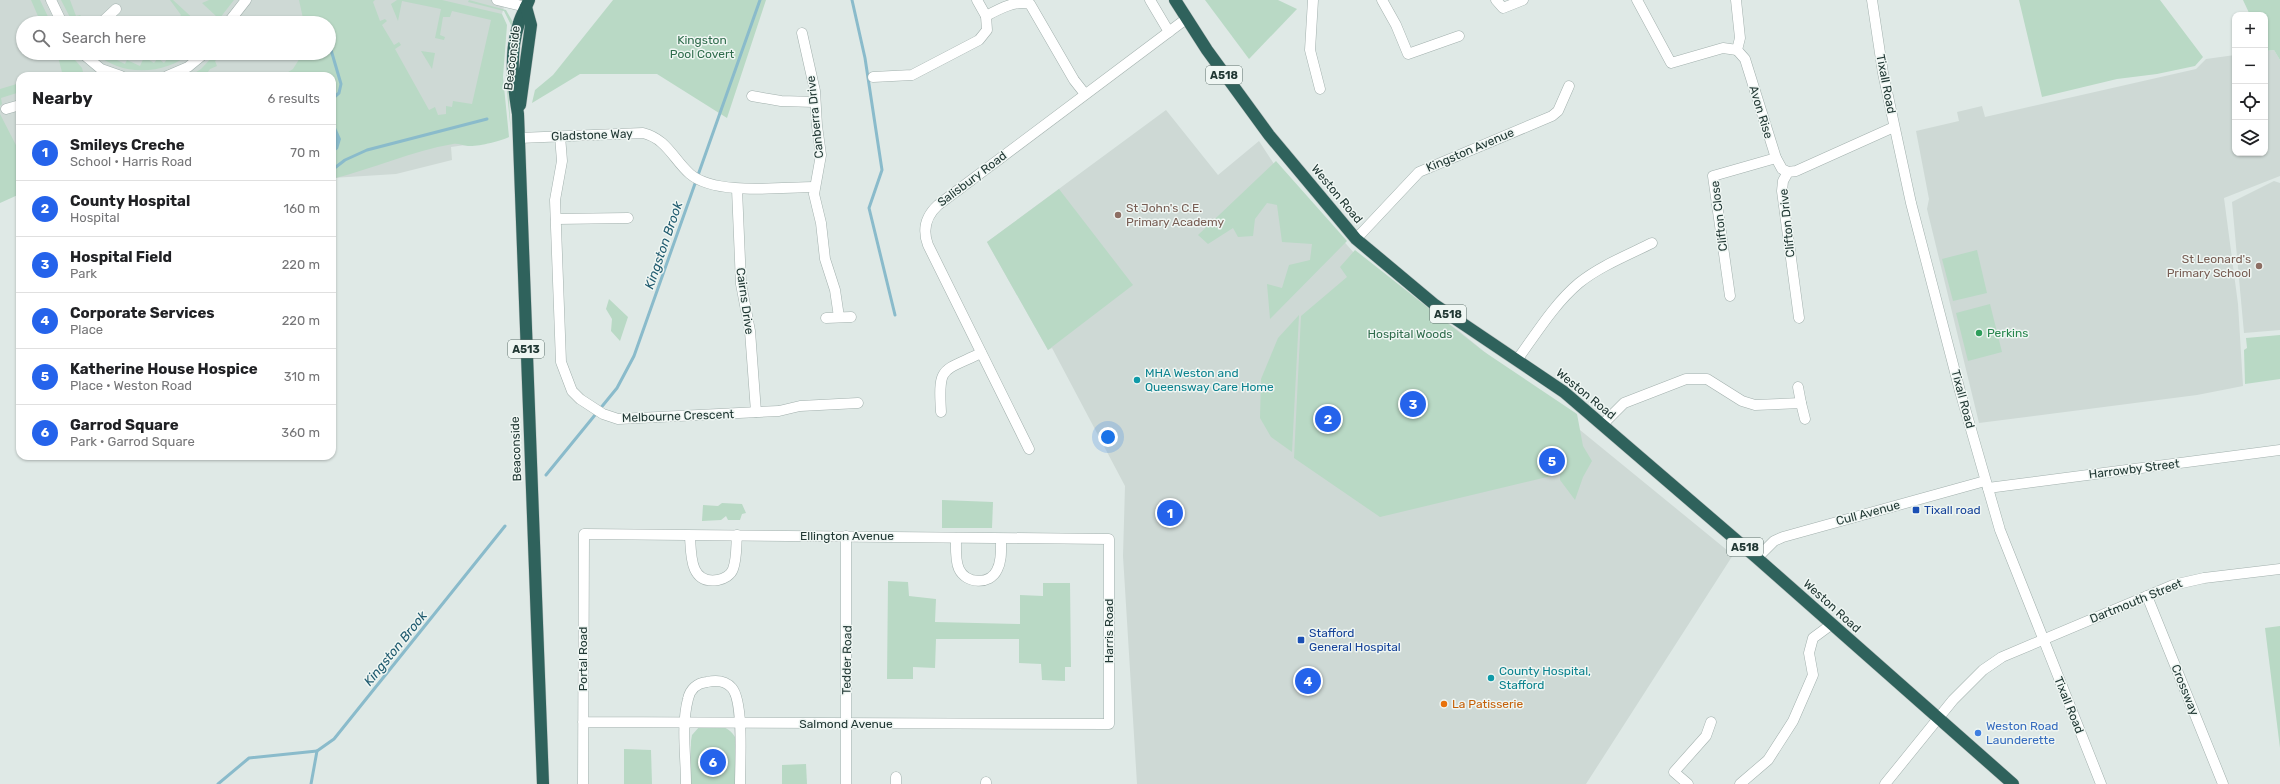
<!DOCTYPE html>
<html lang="en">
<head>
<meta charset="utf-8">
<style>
  body { margin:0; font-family:Rubik,sans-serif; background:#f6f6f6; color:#202124 }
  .controls { position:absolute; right:12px; top:12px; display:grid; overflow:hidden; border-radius:8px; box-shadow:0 1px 3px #0004 }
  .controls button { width:36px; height:36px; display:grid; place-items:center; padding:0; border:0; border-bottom:1px solid #e0e0e0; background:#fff; color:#202124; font:20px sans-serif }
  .you { position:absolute; left:1108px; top:437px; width:14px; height:14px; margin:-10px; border:3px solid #fff; border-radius:50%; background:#1a73e8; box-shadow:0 0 0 6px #1a73e833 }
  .badge { display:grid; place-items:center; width:26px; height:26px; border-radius:50%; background:#2563eb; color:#fff; font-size:13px; font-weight:700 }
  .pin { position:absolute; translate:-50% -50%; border:2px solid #fff; box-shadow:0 1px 4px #0006 }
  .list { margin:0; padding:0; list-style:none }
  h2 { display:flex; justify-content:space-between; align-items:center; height:52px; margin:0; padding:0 16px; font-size:17px }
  h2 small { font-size:13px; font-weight:400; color:#757577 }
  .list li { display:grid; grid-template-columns:26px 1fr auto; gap:12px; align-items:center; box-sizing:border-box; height:56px; padding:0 16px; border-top:1px solid #e0e0e0 }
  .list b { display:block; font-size:15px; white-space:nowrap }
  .list p { margin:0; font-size:13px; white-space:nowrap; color:#757577 }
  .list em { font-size:13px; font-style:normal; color:#757577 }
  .icon { flex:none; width:22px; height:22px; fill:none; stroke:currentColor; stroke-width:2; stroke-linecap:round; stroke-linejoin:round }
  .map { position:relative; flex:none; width:2280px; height:784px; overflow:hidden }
  .search { position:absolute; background:#fff; box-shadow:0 1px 3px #0004; left:16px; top:16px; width:320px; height:44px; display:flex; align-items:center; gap:10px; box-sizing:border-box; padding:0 14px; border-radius:22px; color:#757577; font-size:15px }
  .panel { position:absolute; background:#fff; box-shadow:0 1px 3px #0004; left:16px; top:72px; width:320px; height:388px; border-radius:12px }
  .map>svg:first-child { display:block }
  .built { fill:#ced9d5; fill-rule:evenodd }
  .green { fill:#b9d9c5 }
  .water { fill:#8abbcb }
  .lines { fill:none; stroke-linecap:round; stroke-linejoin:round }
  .stream { stroke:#8abbcb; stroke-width:3 }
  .minor-casing { stroke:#a2b0ad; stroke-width:11 }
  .highway-casing { stroke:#bcc3c2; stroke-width:13 }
  .minor { stroke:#fff; stroke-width:10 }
  .highway { stroke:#2f625c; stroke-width:12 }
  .education-dot { fill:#8d6e63; stroke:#eff6f3; stroke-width:1.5 }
  .leisure-dot { fill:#2e9e5b; stroke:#eff6f3; stroke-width:1.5 }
  .culture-dot { fill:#0f9aa8; stroke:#eff6f3; stroke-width:1.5 }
  .transit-dot { fill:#1a4fb4; stroke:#eff6f3; stroke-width:1.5 }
  .food-dot { fill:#e8710a; stroke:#eff6f3; stroke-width:1.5 }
  .shop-dot { fill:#3f7fe0; stroke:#eff6f3; stroke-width:1.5 }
  .labels { text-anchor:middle; stroke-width:3; stroke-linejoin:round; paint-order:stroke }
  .shield { fill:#eff6f3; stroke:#5f716d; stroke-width:1 }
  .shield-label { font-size:11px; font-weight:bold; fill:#213834 }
  .park-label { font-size:12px; fill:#2f6c4c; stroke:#eff6f3 }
  .street-label { font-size:12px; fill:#213834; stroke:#eff6f3 }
  .education-label { font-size:12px; fill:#785e54; stroke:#eff6f3; text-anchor:start }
  .leisure-label { font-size:12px; fill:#27864d; stroke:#eff6f3; text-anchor:start }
  .culture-label { font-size:12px; fill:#0d838f; stroke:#eff6f3; text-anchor:start }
  .transit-label { font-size:12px; fill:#164399; stroke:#eff6f3; text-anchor:start }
  .food-label { font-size:12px; fill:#c56008; stroke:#eff6f3; text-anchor:start }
  .shop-label { font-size:12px; fill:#366cbe; stroke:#eff6f3; text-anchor:start }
  .water-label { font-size:13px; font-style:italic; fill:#205b6f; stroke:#eff6f3 }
</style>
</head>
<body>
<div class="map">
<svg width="2280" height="784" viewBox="0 0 2280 784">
  <rect width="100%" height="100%" fill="#dfe9e6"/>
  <g class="built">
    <path d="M 0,0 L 506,0 L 502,14 L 493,141 L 451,147 L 452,160 L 396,174 L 332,178 L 332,76 L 20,76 L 20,160 L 0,122 ZM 23,23 L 329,23 L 329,53 L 23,53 Z"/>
    <polygon points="2274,50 2280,60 2280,176 2224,198 2238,304 2243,386 2197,395 1979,423 1927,209 1929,199 1916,131 1959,121 1957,112 1982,106 1985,117 2196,69 2206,59 2235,55 2235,153 2265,153 2265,51"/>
    <polygon points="1166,110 1218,175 1259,141 1274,164 1275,163 1362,262 1459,331 1733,555 1586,784 1137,784 1123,556 1125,486 1052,348 1048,350 987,242"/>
    <polygon points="2274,181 2280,183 2280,330 2244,333 2232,202"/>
  </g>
  <g class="green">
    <polygon points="31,0 40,0 51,23 41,23"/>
    <polygon points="61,0 70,0 76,16 80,15 88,22 73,23"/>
    <polygon points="170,0 173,0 198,23 183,23 178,19 181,15"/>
    <polygon points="209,0 234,0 216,23 210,23 216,16 202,3"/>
    <path d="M 299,0 L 375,0 L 373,2 L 380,21 L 385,19 L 387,21 L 382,25 L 394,45 L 399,42 L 401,45 L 395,49 L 429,110 L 435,107 L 438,115 L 446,114 L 446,106 L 452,107 L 453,101 L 472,104 L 491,20 L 452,11 L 450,17 L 443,17 L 440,35 L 445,37 L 444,40 L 435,38 L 441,9 L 402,1 L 398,21 L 391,4 L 397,0 L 442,0 L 502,14 L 507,25 L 503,77 L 509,137 C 501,141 477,147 468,146 C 463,146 458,143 453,144 C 412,151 372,169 332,179 L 332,153 L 338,149 L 335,123 L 332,119 L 332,76 L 282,76 L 293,69 L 303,53 L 329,53 L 329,23 L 304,23 Z"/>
    <polygon points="469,0 506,10 514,24 511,33 511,25 504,11 468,2"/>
    <polygon points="613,0 766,0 727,118 657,74 580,74 532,103 535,90 553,75"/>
    <polygon points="1205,0 1278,0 1297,9 1249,59"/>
    <polygon points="2019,0 2160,0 2203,57 2195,66 2157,74 2117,79 2042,97"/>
    <polygon points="2243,0 2280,0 2280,60 2274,50 2265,51 2265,15 2250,15"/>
    <polygon points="509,41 508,85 511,133 506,82"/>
    <polygon points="421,51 435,53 432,69"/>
    <polygon points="57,53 69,53 82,68 84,76 63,76"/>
    <path d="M 96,53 L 103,53 L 125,64 L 127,60 L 140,66 L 146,53 L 150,53 L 146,58 L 154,63 L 158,58 L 164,63 L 172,53 L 181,56 L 183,53 L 190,53 C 166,75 120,77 96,53 Z"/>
    <polygon points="216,53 224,53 215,61 217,66 210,69 205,76 190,76 201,69"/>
    <polygon points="20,83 20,92 1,98 2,104 0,106 0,89"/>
    <polygon points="0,114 20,153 20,194 0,203"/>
    <polygon points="1276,161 1347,241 1270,319 1267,284 1282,288 1289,265 1310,260 1312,244 1282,242 1277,205 1267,203 1255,219 1253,236 1238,237 1233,228 1208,244 1198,235"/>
    <polygon points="1059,189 1133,285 1048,350 987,242"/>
    <polygon points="1355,250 1483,351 1577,414 1583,446 1592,461 1583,477 1575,500 1560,480 1560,474 1380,517 1294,458 1301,316 1347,277 1340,267"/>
    <polygon points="1977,250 1987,293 1953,301 1942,259"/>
    <polygon points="609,299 628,317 620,341 611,331 612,319 606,309"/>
    <polygon points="1990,304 2002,352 1968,361 1956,313"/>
    <polygon points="1299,315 1292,452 1271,437 1260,418 1261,379 1278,338"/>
    <polygon points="2280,335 2280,379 2245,384 2244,350 2247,348 2246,338"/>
    <polygon points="942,500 993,502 992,528 942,528"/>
    <polygon points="722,503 742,504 746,513 742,514 740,520 728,520 726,516 721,520 702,521 703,505 718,506"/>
    <polygon points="888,581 908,582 909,596 936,599 935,622 1020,624 1020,595 1043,596 1043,583 1070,583 1071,667 1065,667 1065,681 1042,680 1041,664 1019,663 1019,639 936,639 935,668 913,667 913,679 887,679"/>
    <polygon points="2280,626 2280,748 2265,628"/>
    <path d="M 700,726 C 714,726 727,723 735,737 L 735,784 L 690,784 L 691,741 L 692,735 Z"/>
    <polygon points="624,749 651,750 652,784 624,784"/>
    <polygon points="806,764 807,784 782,784 782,765"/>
  </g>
  <polygon class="water" points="332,119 341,139 338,149 332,153"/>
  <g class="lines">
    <g class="stream">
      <polyline points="852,0 865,58 882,170 869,208 895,315"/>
      <polyline points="329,43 341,84 339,93 332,99"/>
      <polyline points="332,170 345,160 367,150 487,119"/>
      <polyline points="546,475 617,388 634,356 760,0"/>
      <polyline points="218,784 249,758 317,751"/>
      <polyline points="311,784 317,751 334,739 505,526"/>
    </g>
    <g class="minor-casing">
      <g id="minor">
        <polyline points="51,0 62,23"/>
        <polyline points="497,0 526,7"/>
        <path d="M 977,0 L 986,16 C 999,9 1015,0 1030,4 L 1074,80 L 1085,94"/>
        <polyline points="1150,0 1169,32"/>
        <polyline points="1313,0 1310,50 1320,89"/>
        <polyline points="1382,0 1396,25 1408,54 1459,36"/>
        <polyline points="1496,0 1503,8 1523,0"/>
        <polyline points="1637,0 1671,63 1723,48 1737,50"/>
        <polyline points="1736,0 1740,38 1737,50 1745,59 1776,158 1782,169 1788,172"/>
        <polyline points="1872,0 1883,73 1911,203 1960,391 2000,530 2101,784"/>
        <polyline points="101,23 116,9"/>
        <polyline points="228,23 246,0"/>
        <polyline points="802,33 815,91 817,126 821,155 814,194 821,223 825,259 835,290 839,317"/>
        <polyline points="82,53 101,69 121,76"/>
        <polyline points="167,76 188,67 205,53"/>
        <polyline points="873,77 912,75 979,40 987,30 986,16"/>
        <polyline points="752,96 781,101 815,102"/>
        <polyline points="6,109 20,105"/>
        <polyline points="560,136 562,161 555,200 561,362 572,391 580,399 603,414 618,419 779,411 800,406 858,403"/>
        <path d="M 519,138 L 643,133 C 667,139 673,159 690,174 C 716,196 781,187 814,187"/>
        <polyline points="737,189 741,284 750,331 756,412"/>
        <polyline points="556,219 628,218"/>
        <polyline points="1356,239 1419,172 1552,116 1558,111 1569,86"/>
        <polyline points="1730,296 1713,176 1776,158"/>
        <polyline points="826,318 851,317"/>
        <polyline points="1799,318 1782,191 1783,181 1788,172 1796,171 1894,127"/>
        <path d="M 1517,360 C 1536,334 1554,304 1579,283 C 1600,266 1628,255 1652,243"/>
        <polyline points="1798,387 1801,403"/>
        <path d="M 941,412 C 938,365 942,372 981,353"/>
        <polyline points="1602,425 1624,403 1686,379 1707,379 1742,401 1755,405 1801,403 1805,419"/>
        <path d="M 1029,449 L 928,245 C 922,229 926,216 938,205 L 1186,19"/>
        <polyline points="1988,488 2280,450"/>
        <path d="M 690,536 C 691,555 690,585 718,580 C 724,579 731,575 733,569 C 737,559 736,545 737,535"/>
        <path d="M 956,538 C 956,547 955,561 959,569 C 966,584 990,585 997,570 C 1002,561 1001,550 1001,539"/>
        <polyline points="1757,558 1774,541 1783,537 1985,481"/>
        <polyline points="2147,596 2223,784"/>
        <polyline points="896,777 896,784"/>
        <polyline points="986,782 986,784"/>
        <polyline points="583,784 584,534 1109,539 1109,724 583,722"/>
        <path d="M 686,784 C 686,757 681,726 688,699 C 690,689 697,683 707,682 C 716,680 725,680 732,688 C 744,702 740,764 740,784"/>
        <polyline points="846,784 846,536"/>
        <polyline points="1688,784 1674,772 1706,736 1711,722"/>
        <polyline points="1740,784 1768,760 1793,721 1813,675 1809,653 1813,638 1832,624"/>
        <polyline points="1885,784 1953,700 1983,670 2002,657 2173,585 2204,578 2280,569"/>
      </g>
    </g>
    <g class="highway-casing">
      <g id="highway">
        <path d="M 529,0 C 526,8 521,15 519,23 C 509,53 513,84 518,114 L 543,784"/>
        <polyline points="1175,0 1207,50 1269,135 1356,239 1435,305 1564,392 1757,558 2013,784"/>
        <polyline points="520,105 531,25 526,7"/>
      </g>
    </g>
    <use href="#minor" class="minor"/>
    <use href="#highway" class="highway"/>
  </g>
  <g class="education-dot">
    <circle cx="1118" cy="215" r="4"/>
    <circle cx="2259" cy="266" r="4"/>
  </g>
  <circle class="leisure-dot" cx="1979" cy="333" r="4"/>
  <g class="culture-dot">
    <circle cx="1137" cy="380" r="4"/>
    <circle cx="1491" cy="678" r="4"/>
  </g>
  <g class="transit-dot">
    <rect x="1912" y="506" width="8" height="8" rx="2"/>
    <rect x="1297" y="636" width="8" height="8" rx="2"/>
  </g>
  <circle class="food-dot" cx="1444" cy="704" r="4"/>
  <circle class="shop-dot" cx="1978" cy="733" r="4"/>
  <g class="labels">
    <g class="shield">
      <rect x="1206" y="66" width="36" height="18" rx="3"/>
      <rect x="1430" y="305" width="36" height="18" rx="3"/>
      <rect x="508" y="340" width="36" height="18" rx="3"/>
      <rect x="1727" y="538" width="36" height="18" rx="3"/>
    </g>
    <g class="shield-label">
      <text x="1224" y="79">A518</text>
      <text x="1448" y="318">A518</text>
      <text x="526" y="353">A513</text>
      <text x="1745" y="551">A518</text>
    </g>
    <g class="park-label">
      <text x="702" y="44">Kingston<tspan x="702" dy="14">Pool Covert</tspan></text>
      <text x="1410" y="338">Hospital Woods</text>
    </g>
    <g class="street-label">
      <text transform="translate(512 58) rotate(-83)" y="4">Beaconside</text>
      <text transform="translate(1886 84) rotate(79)" y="4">Tixall Road</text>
      <text transform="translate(1761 112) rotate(73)" y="4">Avon Rise</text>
      <text transform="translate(815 117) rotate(-96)" y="4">Canberra Drive</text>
      <text transform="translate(592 135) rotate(-2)" y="4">Gladstone Way</text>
      <text transform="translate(1470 150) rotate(-23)" y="4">Kingston Avenue</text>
      <text transform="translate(972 179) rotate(-37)" y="4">Salisbury Road</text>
      <text transform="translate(1337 194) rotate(50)" y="4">Weston Road</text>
      <text transform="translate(1719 216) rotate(-97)" y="4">Clifton Close</text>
      <text transform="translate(1787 223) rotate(-96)" y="4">Clifton Drive</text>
      <text transform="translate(745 301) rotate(82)" y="4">Cairns Drive</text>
      <text transform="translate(1586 394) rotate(39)" y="4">Weston Road</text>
      <text transform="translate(1963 399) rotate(75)" y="4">Tixall Road</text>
      <text transform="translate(678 416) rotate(-2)" y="4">Melbourne Crescent</text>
      <text transform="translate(516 449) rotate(-92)" y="4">Beaconside</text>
      <text transform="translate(2134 469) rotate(-7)" y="4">Harrowby Street</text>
      <text transform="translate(1868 513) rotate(-15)" y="4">Cull Avenue</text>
      <text x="847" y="540">Ellington Avenue</text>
      <text transform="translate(2136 601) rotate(-22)" y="4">Dartmouth Street</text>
      <text transform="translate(1832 606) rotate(42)" y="4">Weston Road</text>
      <text transform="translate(1109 631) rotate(-90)" y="4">Harris Road</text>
      <text transform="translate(583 659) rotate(-90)" y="4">Portal Road</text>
      <text transform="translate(847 660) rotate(-89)" y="4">Tedder Road</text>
      <text transform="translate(2185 690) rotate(68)" y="4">Crossway</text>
      <text transform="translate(2069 705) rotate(68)" y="4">Tixall Road</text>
      <text x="846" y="728">Salmond Avenue</text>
    </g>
    <g class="education-label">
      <text x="1126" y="212">St John's C.E.<tspan x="1126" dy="14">Primary Academy</tspan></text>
      <text x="2251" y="263" text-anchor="end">St Leonard's<tspan x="2251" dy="14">Primary School</tspan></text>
    </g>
    <g class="leisure-label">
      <text x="1987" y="337">Perkins</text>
    </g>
    <g class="culture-label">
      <text x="1145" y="377">MHA Weston and<tspan x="1145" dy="14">Queensway Care Home</tspan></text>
      <text x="1499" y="675">County Hospital,<tspan x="1499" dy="14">Stafford</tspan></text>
    </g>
    <g class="transit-label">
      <text x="1924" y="514">Tixall road</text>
      <text x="1309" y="637">Stafford<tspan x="1309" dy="14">General Hospital</tspan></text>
    </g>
    <g class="food-label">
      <text x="1452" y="708">La Patisserie</text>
    </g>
    <g class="shop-label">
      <text x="1986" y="730">Weston Road<tspan x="1986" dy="14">Launderette</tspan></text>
    </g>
    <g class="water-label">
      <text transform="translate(663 245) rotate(-71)" y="5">Kingston Brook</text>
      <text transform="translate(395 648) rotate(-51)" y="5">Kingston Brook</text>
    </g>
  </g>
</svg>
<div class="controls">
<button>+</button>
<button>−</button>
<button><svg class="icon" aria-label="locate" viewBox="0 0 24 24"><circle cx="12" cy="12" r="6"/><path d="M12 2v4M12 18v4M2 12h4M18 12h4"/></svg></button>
<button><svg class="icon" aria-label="layers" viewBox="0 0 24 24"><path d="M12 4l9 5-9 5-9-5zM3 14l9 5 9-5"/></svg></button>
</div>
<div class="you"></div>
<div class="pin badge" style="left:1170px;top:513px">1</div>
<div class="pin badge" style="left:1328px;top:419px">2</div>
<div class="pin badge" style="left:1413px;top:404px">3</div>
<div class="pin badge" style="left:1308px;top:681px">4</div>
<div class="pin badge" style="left:1552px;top:461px">5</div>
<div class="pin badge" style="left:713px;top:762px">6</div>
<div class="search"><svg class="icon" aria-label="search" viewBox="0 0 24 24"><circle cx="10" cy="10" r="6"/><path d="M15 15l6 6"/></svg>Search here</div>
<section class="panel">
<h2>Nearby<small>6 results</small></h2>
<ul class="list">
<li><span class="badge">1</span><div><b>Smileys Creche</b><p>School · Harris Road</p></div><em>70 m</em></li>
<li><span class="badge">2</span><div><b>County Hospital</b><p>Hospital</p></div><em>160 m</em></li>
<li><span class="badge">3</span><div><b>Hospital Field</b><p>Park</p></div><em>220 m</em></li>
<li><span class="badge">4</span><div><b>Corporate Services</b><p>Place</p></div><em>220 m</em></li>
<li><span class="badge">5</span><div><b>Katherine House Hospice</b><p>Place · Weston Road</p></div><em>310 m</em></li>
<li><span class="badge">6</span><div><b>Garrod Square</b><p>Park · Garrod Square</p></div><em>360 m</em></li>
</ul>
</section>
</div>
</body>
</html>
